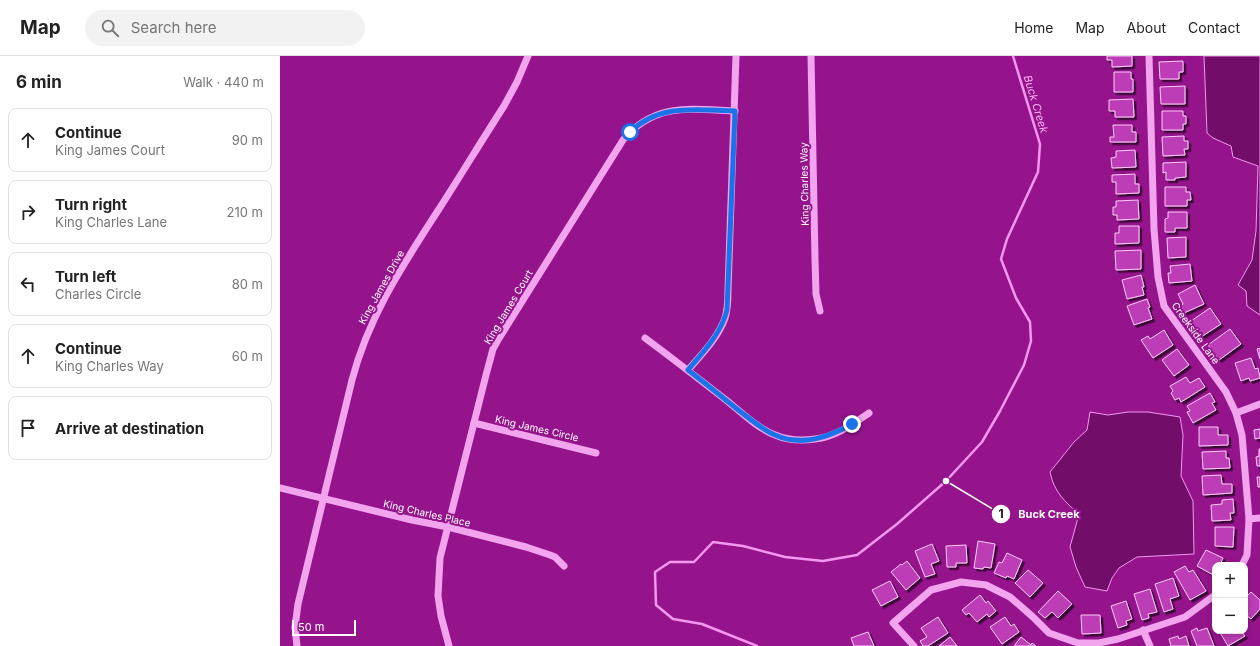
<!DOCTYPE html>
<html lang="en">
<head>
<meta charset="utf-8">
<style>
  body { margin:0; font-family:Inter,sans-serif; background:#f2f2f2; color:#222 }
  .controls { position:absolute; right:12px; bottom:12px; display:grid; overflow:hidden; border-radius:8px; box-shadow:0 2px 6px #0003 }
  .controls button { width:36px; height:36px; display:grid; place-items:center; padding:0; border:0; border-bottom:1px solid #e0e0e0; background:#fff; color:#222; font:20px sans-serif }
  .scale { position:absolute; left:12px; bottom:10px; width:64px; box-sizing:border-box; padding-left:4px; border:2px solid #fff; border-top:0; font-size:11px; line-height:14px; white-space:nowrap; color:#fff; -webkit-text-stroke:3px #95148c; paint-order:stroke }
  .stop { position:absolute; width:12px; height:12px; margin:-9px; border:3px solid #1a73e8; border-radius:50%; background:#fff }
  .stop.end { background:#1a73e8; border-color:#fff; box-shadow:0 1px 4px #0008 }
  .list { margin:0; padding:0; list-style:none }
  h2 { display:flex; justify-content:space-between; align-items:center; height:52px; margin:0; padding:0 16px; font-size:17px }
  h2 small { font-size:13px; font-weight:400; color:#767676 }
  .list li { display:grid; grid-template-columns:26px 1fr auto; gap:12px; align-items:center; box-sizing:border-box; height:64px; margin:0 8px 8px; padding:0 8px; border:1px solid #e0e0e0; border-radius:8px }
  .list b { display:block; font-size:15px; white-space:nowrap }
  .list p { margin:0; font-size:13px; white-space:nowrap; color:#767676 }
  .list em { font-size:13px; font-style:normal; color:#767676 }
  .icon { flex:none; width:22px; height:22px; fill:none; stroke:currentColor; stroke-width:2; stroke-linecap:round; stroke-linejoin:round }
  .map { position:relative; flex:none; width:980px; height:590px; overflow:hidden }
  header { display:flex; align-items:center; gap:24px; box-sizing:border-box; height:56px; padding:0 20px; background:#fff; border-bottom:1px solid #e0e0e0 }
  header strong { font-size:19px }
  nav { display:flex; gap:22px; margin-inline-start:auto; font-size:14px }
  .search { width:280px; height:36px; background:#f2f2f2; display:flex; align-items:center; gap:10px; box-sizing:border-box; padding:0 14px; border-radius:22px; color:#767676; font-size:15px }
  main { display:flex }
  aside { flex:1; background:#fff }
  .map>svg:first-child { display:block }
  .water { fill:#720d6a; stroke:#f596f1 }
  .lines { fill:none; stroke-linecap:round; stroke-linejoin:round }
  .stream { stroke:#f596f1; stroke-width:2.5 }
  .building { fill:#bd3db6; stroke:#fdccfa; filter:url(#shadow) }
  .minor { stroke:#f2a4ee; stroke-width:7 }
  .route { stroke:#1a73e8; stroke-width:5 }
  .labels { text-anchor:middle; stroke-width:4; stroke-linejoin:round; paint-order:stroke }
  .street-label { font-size:10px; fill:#fff; stroke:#95148c }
  .water-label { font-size:11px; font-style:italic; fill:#f9b0f5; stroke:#95148c }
  .leader { fill:none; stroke:#fff; stroke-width:1.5 }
  .callout-dot { fill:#fff; stroke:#95148c; stroke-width:1.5 }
  .mark-label { font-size:12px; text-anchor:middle; font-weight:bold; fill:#111 }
  .callout-label { font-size:11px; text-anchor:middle; font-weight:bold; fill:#fff; stroke:#95148c; stroke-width:4; stroke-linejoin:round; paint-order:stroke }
</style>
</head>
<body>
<header>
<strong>Map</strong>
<div class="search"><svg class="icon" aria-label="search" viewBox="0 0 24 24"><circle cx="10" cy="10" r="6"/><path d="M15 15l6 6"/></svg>Search here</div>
<nav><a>Home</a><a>Map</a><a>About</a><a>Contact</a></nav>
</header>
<main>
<aside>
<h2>6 min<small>Walk · 440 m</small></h2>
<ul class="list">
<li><svg class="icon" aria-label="ahead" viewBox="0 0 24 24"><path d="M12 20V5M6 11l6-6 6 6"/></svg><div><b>Continue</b><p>King James Court</p></div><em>90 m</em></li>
<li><svg class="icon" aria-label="right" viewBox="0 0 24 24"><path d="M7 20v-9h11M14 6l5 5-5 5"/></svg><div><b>Turn right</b><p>King Charles Lane</p></div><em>210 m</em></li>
<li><svg class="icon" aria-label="left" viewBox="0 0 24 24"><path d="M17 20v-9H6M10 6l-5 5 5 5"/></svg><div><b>Turn left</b><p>Charles Circle</p></div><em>80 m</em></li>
<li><svg class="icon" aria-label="ahead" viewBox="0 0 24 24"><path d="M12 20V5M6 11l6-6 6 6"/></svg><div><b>Continue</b><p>King Charles Way</p></div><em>60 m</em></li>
<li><svg class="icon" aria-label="arrive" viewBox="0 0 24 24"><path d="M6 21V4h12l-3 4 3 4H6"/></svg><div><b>Arrive at destination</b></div></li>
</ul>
</aside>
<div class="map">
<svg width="980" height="590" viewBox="0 0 980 590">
  <defs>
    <filter id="shadow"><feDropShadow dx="2.5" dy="2.5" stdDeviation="0" flood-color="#0009"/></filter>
  </defs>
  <rect width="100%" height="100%" fill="#95148c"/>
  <g class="water">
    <polygon points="924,0 980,0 980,259 967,250 966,235 958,229 972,204 976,175 978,110 953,101 951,90 933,82 927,77"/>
    <path d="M 810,356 L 828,359 L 848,356 L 868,356 L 900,361 L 903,379 L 901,420 L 913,445 L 914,498 L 857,501 L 839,512 L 832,522 L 827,535 L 805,531 L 796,511 L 790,491 L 799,458 C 785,446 774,436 770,416 L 794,386 L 807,374 Z"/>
  </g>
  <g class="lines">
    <polyline class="stream" points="477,590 422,568 393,563 376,549 375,516 390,506 414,506 433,486 463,490 505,501 543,505 577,499 617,468 666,425 702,386 720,355 744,309 751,285 750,266 736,242 721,203 727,183 758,116 760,88 733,0"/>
  </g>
  <g class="building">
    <polygon points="827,0 852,0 852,10 832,11 832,4 827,4"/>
    <polygon points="903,5 903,16 899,16 899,23 880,23 879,6"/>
    <polygon points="834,16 851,16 851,23 853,23 853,36 834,36"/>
    <polygon points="905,30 905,48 881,48 880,31"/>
    <polygon points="853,43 854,61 835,61 835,55 829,55 829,44"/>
    <polygon points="882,55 903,55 903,60 906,60 906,68 903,68 903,74 882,74"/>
    <polygon points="833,69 852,69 852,76 856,76 856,86 830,86 830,81 834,81"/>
    <polygon points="904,80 904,85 908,85 908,93 904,93 905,99 883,100 882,81"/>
    <polygon points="855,94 856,111 832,112 831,102 836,101 836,95"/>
    <polygon points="906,106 906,121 895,122 895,124 886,124 886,116 883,117 883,107"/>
    <polygon points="855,118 855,128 859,128 859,137 836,138 836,126 832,126 832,119"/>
    <polygon points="885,131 906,131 906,136 910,136 911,144 907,144 907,150 885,150"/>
    <polygon points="858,144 859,163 837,164 837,159 833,159 833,151 836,151 836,145"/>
    <polygon points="888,156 907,156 907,172 895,172 895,176 885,176 885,163 888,162"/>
    <polygon points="839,170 859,170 859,187 835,188 835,177 839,177"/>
    <polygon points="906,181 906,201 888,202 887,182"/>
    <polygon points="861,194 861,213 836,214 835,195"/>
    <polygon points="910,208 912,225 889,227 888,217 891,217 890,210"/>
    <polygon points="861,219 864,231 862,231 864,239 847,243 842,224"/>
    <polygon points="915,229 924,248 904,257 901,250 903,248 898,238"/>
    <polygon points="867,243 870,251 868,252 872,263 854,269 847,250"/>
    <polygon points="930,252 941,268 921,281 911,265"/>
    <polygon points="950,273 961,288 939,304 928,289"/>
    <polygon points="884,274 893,289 873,302 861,284 868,280 870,283"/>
    <polygon points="980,292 980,303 977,293"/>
    <polygon points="897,293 909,309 894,320 882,304"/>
    <polygon points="971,302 975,313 978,312 980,322 970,325 969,322 961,325 955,307"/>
    <polygon points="906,321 910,327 919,322 925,331 901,346 899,342 895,344 891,337 893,335 890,330"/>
    <polygon points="930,337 935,346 932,347 936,354 913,367 907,356 910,355 907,350"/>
    <polygon points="919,371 938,371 938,379 948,379 948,389 919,390"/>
    <polygon points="980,373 980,382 975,383 974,374"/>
    <polygon points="979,393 980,393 980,410 977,410 976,401 979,400"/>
    <polygon points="946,395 946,402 949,402 950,412 923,413 922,396"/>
    <polygon points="941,419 942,428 952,428 952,437 923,439 922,420"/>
    <polygon points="977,421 980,421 980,431 978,431"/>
    <polygon points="953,443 954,457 950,457 951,464 932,465 931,449 942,448 942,444"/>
    <polygon points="935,471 954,471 953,491 935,490"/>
    <polygon points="698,485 715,488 711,512 704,511 703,513 694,512"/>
    <polygon points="652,488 659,505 651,508 655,518 645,521 635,495"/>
    <polygon points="686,489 687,507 676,507 676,511 667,511 666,490"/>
    <polygon points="926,494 943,502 940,509 935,509 935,520 917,510"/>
    <polygon points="727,497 742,504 734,523 727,520 726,522 714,517 719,506 722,507"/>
    <polygon points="627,505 640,522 626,534 611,516 621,508 622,509"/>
    <polygon points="905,510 909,516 913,514 926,535 910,544 894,516"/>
    <polygon points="748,514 763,527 750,541 735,527"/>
    <polygon points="893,522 899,540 890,543 893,553 884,556 875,528"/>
    <polygon points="610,525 618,541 601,550 592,534"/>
    <polygon points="870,533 877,556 868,558 869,562 862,564 854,538"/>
    <polygon points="778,535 792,548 778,562 772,556 765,562 758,556"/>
    <polygon points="971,536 980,544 980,553 971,563 965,558 965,542"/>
    <polygon points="700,539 706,547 708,545 716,555 709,561 707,558 697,566 689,557 686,559 682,554"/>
    <polygon points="846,545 852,563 846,565 847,569 838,572 831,550"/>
    <polygon points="801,559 820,559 821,577 802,578"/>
    <polygon points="658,561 668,577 648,590 643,590 640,585 647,581 641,572"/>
    <polygon points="725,561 731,570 734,568 739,576 722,588 710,571"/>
    <polygon points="917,572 918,575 927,572 934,590 917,590 911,575"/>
    <polygon points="939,575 961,575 965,580 948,590"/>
    <polygon points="588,576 594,590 574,590 571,582"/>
    <polygon points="898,580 899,583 906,580 909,590 891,590 889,583"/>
    <polygon points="670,581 677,590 659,590"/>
    <polygon points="741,581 751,589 752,587 756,590 734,590"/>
  </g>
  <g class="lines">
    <g class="minor">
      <polyline points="531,0 535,203 536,238 540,255"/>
      <polyline points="869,0 874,173 878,221 884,250 946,336 956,357 962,379 969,463 967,499 962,509"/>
      <path d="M 365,282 C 392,302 419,323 446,344 C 461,356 477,372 495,379 C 507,384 522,385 535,383 C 555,381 573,368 589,357"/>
      <path d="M 408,314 C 421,299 438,282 445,262 C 448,253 448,243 448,234 L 456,0"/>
      <polyline points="956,357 980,348"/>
      <polyline points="194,367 316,397"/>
      <polyline points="0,432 132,464 168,471 246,491 270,499 275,501 284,510"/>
      <polyline points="969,463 980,462"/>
      <polyline points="863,574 870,590"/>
      <path d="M 17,590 L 15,571 L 18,548 L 72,324 C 89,259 123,209 159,153 C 181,119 202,84 224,50 L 237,26 L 248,0"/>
      <path d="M 169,590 L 161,560 L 158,540 L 160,502 L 206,319 L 213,293 L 218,284 L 343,84 C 375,46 410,53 455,55"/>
      <polyline points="634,590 613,567 651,534 681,526 706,529 730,541 753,561 769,577 798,587 819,587 838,583 905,561 935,539"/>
    </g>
  </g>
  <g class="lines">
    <path class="route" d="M 350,76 C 380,47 417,54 455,55 L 447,254 C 441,278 423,296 408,314 C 425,327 441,340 457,353 C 469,362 481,373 495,379 C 522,391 549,381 572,368"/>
  </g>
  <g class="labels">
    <g class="street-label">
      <text transform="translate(524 128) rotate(-91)" y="4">King Charles Way</text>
      <text transform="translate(101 231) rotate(-61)" y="4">King James Drive</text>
      <text transform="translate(228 251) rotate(-59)" y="4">King James Court</text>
      <text transform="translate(916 277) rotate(54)" y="4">Creekside Lane</text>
      <text transform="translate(257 372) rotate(13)" y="4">King James Circle</text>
      <text transform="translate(147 457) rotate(13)" y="4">King Charles Place</text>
    </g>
    <g class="water-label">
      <text transform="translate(756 48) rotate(73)" y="4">Buck Creek</text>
    </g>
  </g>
  <path class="leader" d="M666 425L721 458"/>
  <g class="callout-dot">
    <circle cx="666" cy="425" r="4"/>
    <circle cx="721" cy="458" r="10"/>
  </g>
  <g class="mark-label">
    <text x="721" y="462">1</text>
  </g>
  <g class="callout-label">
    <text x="769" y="462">Buck Creek</text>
  </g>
</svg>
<div class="controls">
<button>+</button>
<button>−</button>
</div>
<div class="scale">50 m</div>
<div class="stop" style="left:350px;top:76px"></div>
<div class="stop end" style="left:572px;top:368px"></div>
</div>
</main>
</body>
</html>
